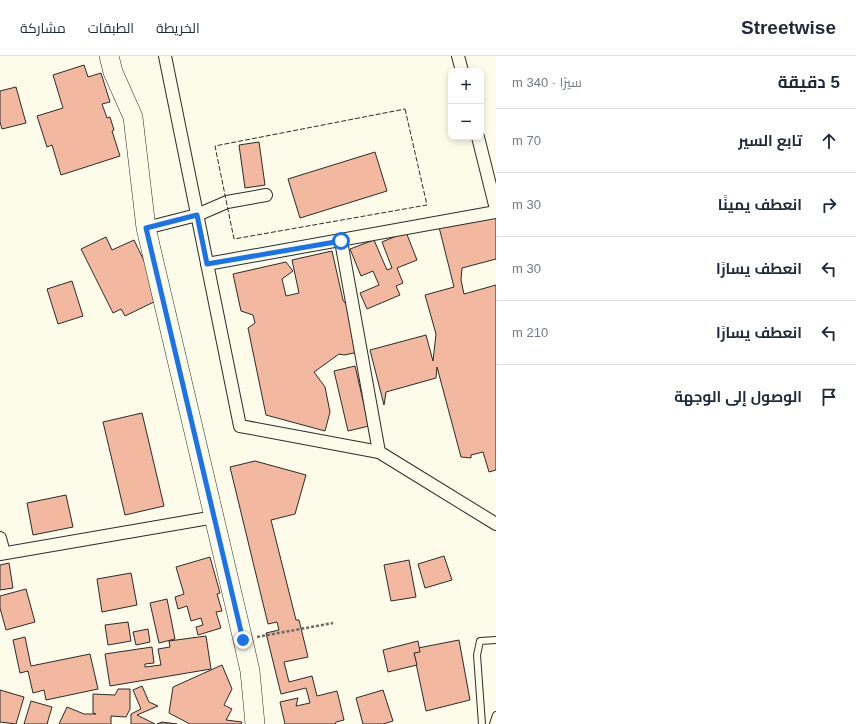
<!DOCTYPE html>
<html lang="ar">
<head>
<meta charset="utf-8">
<style>
  body { margin:0; font-family:Arial,Cairo,sans-serif; background:#f2f2f3; color:#1f2937; direction:rtl }
  .controls { position:absolute; right:12px; top:12px; display:grid; overflow:hidden; border-radius:8px; box-shadow:0 2px 6px #0003 }
  .controls button { width:36px; height:36px; display:grid; place-items:center; padding:0; border:0; border-bottom:1px solid #e0e1e3; background:#fff; color:#1f2937; font:20px sans-serif }
  .stop { position:absolute; width:12px; height:12px; margin:-9px; border:3px solid #1a73e8; border-radius:50%; background:#fff }
  .stop.end { background:#1a73e8; border-color:#fff; box-shadow:0 1px 4px #0008 }
  .list { margin:0; padding:0; list-style:none }
  h2 { display:flex; justify-content:space-between; align-items:center; height:52px; margin:0; padding:0 16px; font-size:17px }
  h2 small { font-size:13px; font-weight:400; color:#747a83 }
  .list li { display:grid; grid-template-columns:26px 1fr auto; gap:12px; align-items:center; box-sizing:border-box; height:64px; padding:0 16px; border-top:1px solid #e0e1e3 }
  .list b { display:block; font-size:15px; white-space:nowrap }
  .list em { font-size:13px; font-style:normal; color:#747a83 }
  .icon { flex:none; width:22px; height:22px; fill:none; stroke:currentColor; stroke-width:2; stroke-linecap:round; stroke-linejoin:round }
  .map { position:relative; flex:none; width:496px; height:668px; overflow:hidden; direction:ltr }
  header { display:flex; align-items:center; gap:24px; box-sizing:border-box; height:56px; padding:0 20px; background:#fff; border-bottom:1px solid #e0e1e3 }
  header strong { font-size:19px }
  nav { display:flex; gap:22px; margin-inline-start:auto; font-size:14px }
  main { display:flex }
  aside { flex:1; background:#fff }
  .map>svg:first-child { display:block }
  .building { fill:#f2b8a0; stroke:#2b2b2b }
  .lines { fill:none; stroke-linecap:round; stroke-linejoin:round }
  .service-casing { stroke:#2b2b2b; stroke-width:8 }
  .minor-casing { stroke:#2b2b2b; stroke-width:14 }
  .primary-casing { stroke:#2b2b2b; stroke-width:20 }
  .path { stroke:#6a6964; stroke-width:2.5; stroke-dasharray:3 2; stroke-linecap:butt }
  .service { stroke:#fdfbea; stroke-width:6 }
  .minor { stroke:#fdfbea; stroke-width:12 }
  .primary { stroke:#fdfbea; stroke-width:19 }
  .fence { stroke:#2b2b2b; stroke-width:1; stroke-dasharray:5 2; stroke-linecap:butt }
  .route { stroke:#1a73e8; stroke-width:5 }
</style>
</head>
<body>
<header>
<strong>Streetwise</strong>
<nav><a>الخريطة</a><a>الطبقات</a><a>مشاركة</a></nav>
</header>
<main>
<aside>
<h2>5 دقيقة<small>سيرًا · 340 m</small></h2>
<ul class="list">
<li><svg class="icon" aria-label="ahead" viewBox="0 0 24 24"><path d="M12 20V5M6 11l6-6 6 6"/></svg><div><b>تابع السير</b></div><em>70 m</em></li>
<li><svg class="icon" aria-label="right" viewBox="0 0 24 24"><path d="M7 20v-9h11M14 6l5 5-5 5"/></svg><div><b>انعطف يمينًا</b></div><em>30 m</em></li>
<li><svg class="icon" aria-label="left" viewBox="0 0 24 24"><path d="M17 20v-9H6M10 6l-5 5 5 5"/></svg><div><b>انعطف يسارًا</b></div><em>30 m</em></li>
<li><svg class="icon" aria-label="left" viewBox="0 0 24 24"><path d="M17 20v-9H6M10 6l-5 5 5 5"/></svg><div><b>انعطف يسارًا</b></div><em>210 m</em></li>
<li><svg class="icon" aria-label="arrive" viewBox="0 0 24 24"><path d="M6 21V4h12l-3 4 3 4H6"/></svg><div><b>الوصول إلى الوجهة</b></div></li>
</ul>
</aside>
<div class="map">
<svg width="496" height="668" viewBox="0 0 496 668">
  <rect width="100%" height="100%" fill="#fdfbea"/>
  <g class="building">
    <polygon points="84,9 88,21 101,17 110,46 102,48 107,62 110,61 114,74 112,75 120,100 61,119 52,89 47,91 37,60 63,52 53,19"/>
    <polygon points="16,31 26,67 2,73 0,66 0,35"/>
    <polygon points="259,86 265,129 245,132 239,89"/>
    <polygon points="375,96 387,135 300,162 288,123"/>
    <polygon points="496,156 496,203 462,212 461,224 464,238 496,229 496,414 489,416 483,396 471,399 471,402 461,401 437,311 436,322 386,336 384,349 370,294 426,279 433,305 436,278 425,239 454,231 439,171"/>
    <polygon points="406,176 417,204 397,212 403,227 396,230 400,239 367,253 360,237 379,229 373,215 361,220 350,193 374,184 387,214 392,212 382,186"/>
    <polygon points="106,181 112,194 134,184 162,242 125,260 121,253 113,257 81,193"/>
    <polygon points="332,195 343,244 348,251 358,283 354,297 344,299 339,298 314,316 325,331 330,356 325,375 266,359 248,272 255,267 253,259 241,255 233,218 286,206 293,215 282,223 286,240 299,237 292,204"/>
    <polygon points="72,225 83,260 58,268 47,233"/>
    <polygon points="355,310 369,370 348,375 334,315"/>
    <polygon points="142,357 164,450 125,459 103,366"/>
    <polygon points="255,405 306,419 295,458 271,464 296,564 299,564 308,601 284,606 289,626 312,620 317,640 337,635 344,664 336,666 335,668 285,668 280,646 298,642 296,650 310,647 306,632 281,638 266,577 279,574 277,566 268,568 230,411"/>
    <polygon points="66,439 73,471 33,479 27,447"/>
    <polygon points="444,500 452,524 425,532 418,508"/>
    <polygon points="210,501 220,537 217,538 222,555 216,556 221,572 198,579 196,571 203,569 201,562 191,565 187,550 178,553 175,541 184,538 176,511"/>
    <polygon points="409,504 416,541 391,545 384,509"/>
    <polygon points="9,507 13,532 0,534 0,509"/>
    <polygon points="131,517 137,549 102,556 97,523"/>
    <polygon points="26,533 35,566 6,574 0,552 0,540"/>
    <polygon points="167,543 175,583 159,587 150,547"/>
    <polygon points="128,566 131,585 108,589 105,569"/>
    <polygon points="148,573 150,586 136,589 133,576"/>
    <polygon points="206,580 211,613 110,630 105,598 152,591 154,607 145,608 145,611 161,609 158,593 170,591 169,585"/>
    <polygon points="25,581 31,610 90,598 98,633 46,644 44,634 33,637 28,615 20,617 13,584"/>
    <polygon points="459,584 470,644 426,655 413,593"/>
    <polygon points="418,585 420,596 414,597 417,609 388,616 383,594"/>
    <polygon points="222,609 232,633 224,649 232,653 226,664 242,666 241,668 190,668 169,657 173,631"/>
    <polygon points="142,630 149,646 158,650 137,659 155,668 131,668 131,658 141,653 133,634"/>
    <polygon points="118,633 130,633 130,653 126,661 111,660 111,668 59,668 67,651 84,658 96,658 93,657 93,638 115,639"/>
    <polygon points="0,634 24,641 16,668 0,666"/>
    <polygon points="383,634 393,665 383,668 363,668 356,642"/>
    <polygon points="31,645 52,651 47,668 24,668"/>
    <polygon points="162,666 177,668 157,668"/>
  </g>
  <g class="lines">
    <g class="service-casing">
      <g id="service">
        <polyline points="482,668 477,599 480,585 496,584"/>
        <polyline points="493,668 496,659"/>
      </g>
    </g>
    <g class="minor-casing">
      <g id="minor">
        <polyline points="165,0 240,370 379,396 496,468"/>
        <polyline points="458,0 462,15"/>
        <polyline points="478,81 496,153"/>
        <polyline points="146,172 197,159 227,146 266,139"/>
        <polyline points="341,185 379,396"/>
        <polyline points="207,208 496,156"/>
        <polyline points="0,482 4,497"/>
        <polyline points="0,498 215,461"/>
      </g>
    </g>
    <g class="primary-casing">
      <polyline id="primary" points="109,0 113,16 133,61 146,172 243,584 250,615 255,668"/>
    </g>
    <polyline class="path" points="257,581 333,567"/>
    <use href="#service" class="service"/>
    <use href="#minor" class="minor"/>
    <use href="#primary" class="primary"/>
    <polygon class="fence" points="405,53 427,149 234,183 215,90"/>
  </g>
  <g class="lines">
    <polyline class="route" points="243,584 146,172 197,159 207,208 341,185"/>
  </g>
</svg>
<div class="controls">
<button>+</button>
<button>−</button>
</div>
<div class="stop" style="left:341px;top:185px"></div>
<div class="stop end" style="left:243px;top:584px"></div>
</div>
</main>
</body>
</html>
